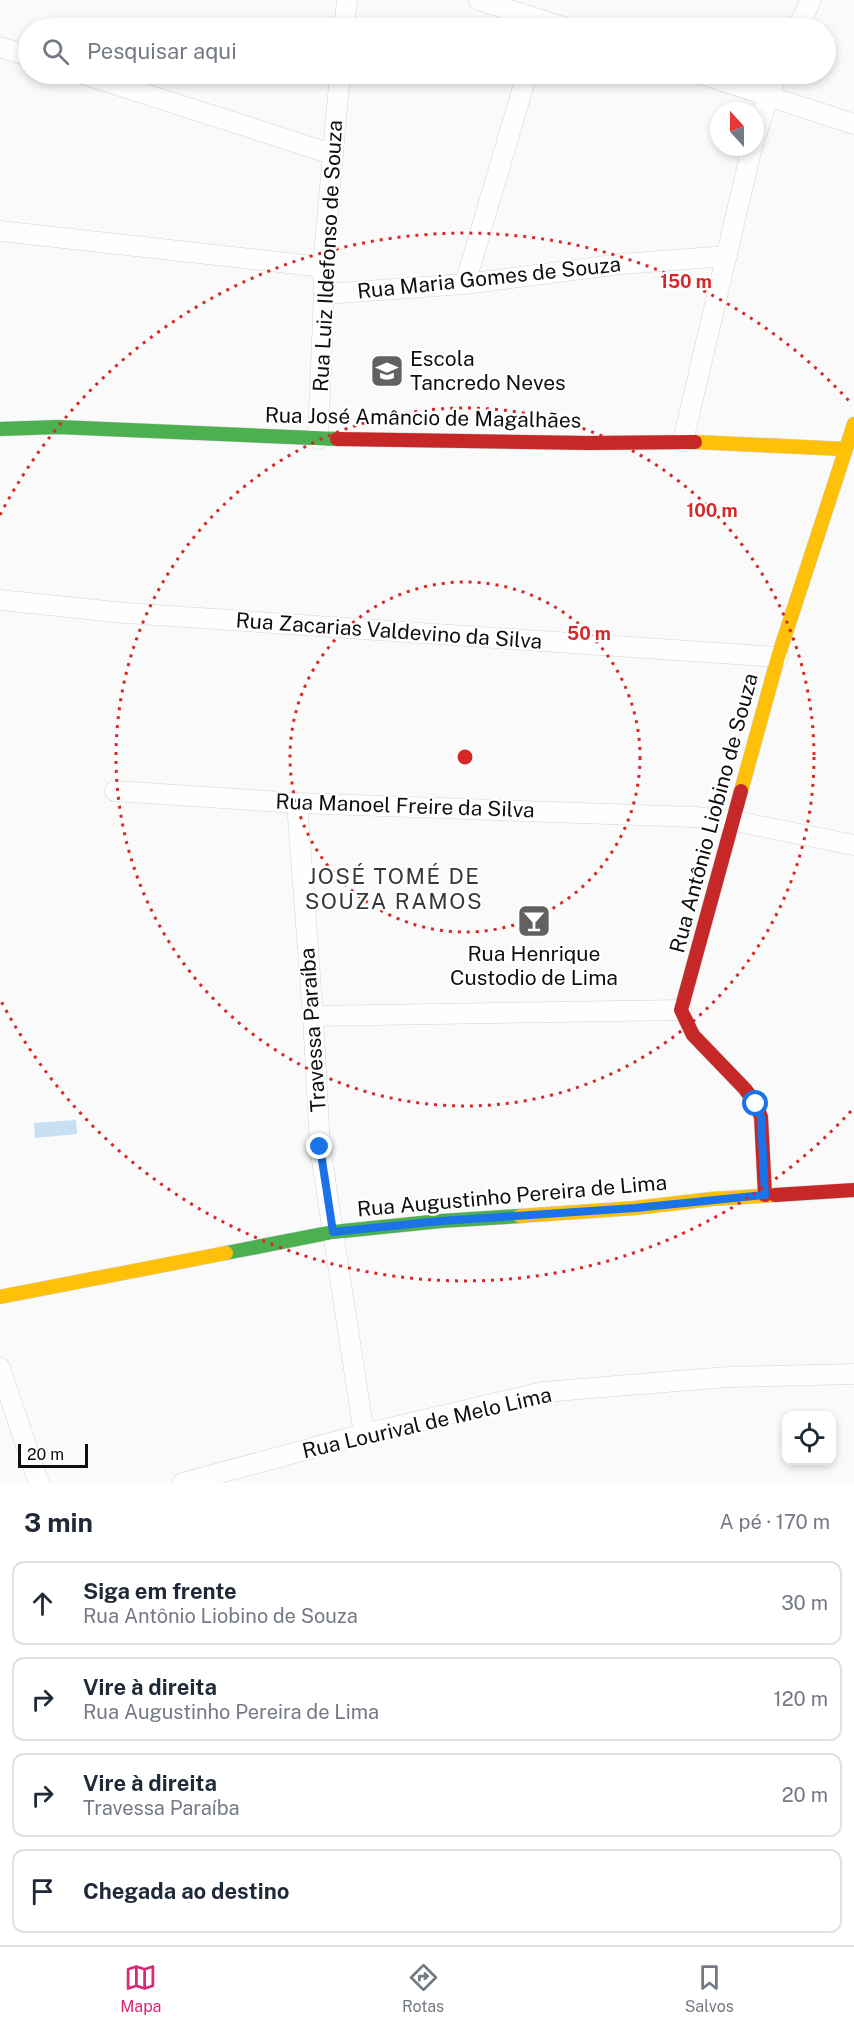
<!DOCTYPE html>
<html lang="pt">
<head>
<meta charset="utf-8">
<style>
  body { margin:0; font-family:"Public Sans",sans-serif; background:#f6f6f7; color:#1f2937 }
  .controls { position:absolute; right:18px; bottom:18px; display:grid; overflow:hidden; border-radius:12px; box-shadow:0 3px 9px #0003 }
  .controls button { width:54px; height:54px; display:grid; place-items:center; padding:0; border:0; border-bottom:2px solid #e0e1e3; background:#fff; color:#1f2937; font:30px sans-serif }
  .compass { position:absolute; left:710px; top:102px; width:54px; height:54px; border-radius:50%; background:#fff; box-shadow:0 3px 9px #0003; rotate:339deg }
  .scale { position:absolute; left:18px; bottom:15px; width:70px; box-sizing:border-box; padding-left:6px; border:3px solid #0f0f0f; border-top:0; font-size:16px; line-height:21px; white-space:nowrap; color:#0f0f0f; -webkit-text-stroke:4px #fff; paint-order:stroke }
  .stop { position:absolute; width:18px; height:18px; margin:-14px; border:4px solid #1a73e8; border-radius:50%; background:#fff }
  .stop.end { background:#1a73e8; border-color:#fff; box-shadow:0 2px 6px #0008 }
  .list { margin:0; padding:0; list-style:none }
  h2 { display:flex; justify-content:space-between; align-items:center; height:78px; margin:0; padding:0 24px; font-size:26px }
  h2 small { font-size:20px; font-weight:400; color:#747a83 }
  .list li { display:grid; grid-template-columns:39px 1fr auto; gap:18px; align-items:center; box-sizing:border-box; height:84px; margin:0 12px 12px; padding:0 12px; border:2px solid #e0e1e3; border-radius:12px }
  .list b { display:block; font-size:22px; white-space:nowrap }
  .list p { margin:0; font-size:20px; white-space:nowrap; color:#747a83 }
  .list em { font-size:20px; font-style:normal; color:#747a83 }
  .icon { flex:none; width:33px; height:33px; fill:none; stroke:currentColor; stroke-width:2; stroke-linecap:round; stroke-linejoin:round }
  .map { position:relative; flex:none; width:854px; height:1483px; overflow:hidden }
  .search { position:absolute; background:#fff; box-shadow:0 3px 9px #0003; left:18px; right:18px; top:18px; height:66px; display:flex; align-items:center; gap:15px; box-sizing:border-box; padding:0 21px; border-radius:33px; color:#747a83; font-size:22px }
  .sheet { height:462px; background:#fff }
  nav { display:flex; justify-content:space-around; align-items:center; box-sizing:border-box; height:84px; border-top:2px solid #e0e1e3; background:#fff; font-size:16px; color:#747a83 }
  nav a { display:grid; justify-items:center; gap:3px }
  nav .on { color:#db2777 }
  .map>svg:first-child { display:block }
  .water { fill:#c8e0f2 }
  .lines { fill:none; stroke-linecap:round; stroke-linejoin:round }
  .street-casing { stroke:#d3d3d3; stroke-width:21 }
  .fast-casing { stroke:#d3d3d3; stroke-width:15 }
  .slow-casing { stroke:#d3d3d3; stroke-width:15 }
  .jam-casing { stroke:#d3d3d3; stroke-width:15 }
  .street { stroke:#fefefe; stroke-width:20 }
  .fast { stroke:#4caf50; stroke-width:14 }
  .slow { stroke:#ffc107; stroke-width:14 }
  .jam { stroke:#c62828; stroke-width:14 }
  .route { stroke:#1a73e8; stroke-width:8 }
  .ring { fill:none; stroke:#d62828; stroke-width:3; stroke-dasharray:3 6 }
  .labels { text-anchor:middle; stroke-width:4.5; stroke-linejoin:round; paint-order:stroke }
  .street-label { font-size:21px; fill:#0f0f0f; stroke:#fff }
  .poi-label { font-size:21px; fill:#0f0f0f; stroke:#fff; text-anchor:start }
  .neighbourhood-label { font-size:22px; letter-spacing:1.5px; fill:#373838; stroke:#fff }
  .centre { fill:#d62828; stroke:#fff; stroke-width:3 }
  .ring-label { font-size:18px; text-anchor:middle; font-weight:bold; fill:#d62828; stroke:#fff; stroke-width:4.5; stroke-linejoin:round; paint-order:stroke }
</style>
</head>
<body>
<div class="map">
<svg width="854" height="1483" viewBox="0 0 854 1483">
  <rect width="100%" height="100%" fill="#fafafb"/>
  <polygon class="water" points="76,1120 77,1134 35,1138 34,1123"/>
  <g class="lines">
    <g class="street-casing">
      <g id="street">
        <polyline points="479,0 566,28"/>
        <polyline points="344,28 347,0"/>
        <polyline points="798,28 811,0"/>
        <polyline points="0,47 28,56"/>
        <polyline points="83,74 332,154"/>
        <polyline points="701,74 854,124"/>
        <polyline points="755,139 768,96 778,74"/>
        <polyline points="0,231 323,267"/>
        <polyline points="465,284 527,74"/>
        <polyline points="324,294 465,284 621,264 727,256"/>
        <polyline points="318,439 324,294 323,267 340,74"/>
        <polyline points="683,441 752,147"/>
        <polyline points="0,600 125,613 778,657"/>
        <polyline points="115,791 297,803 695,817 735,821 854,845"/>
        <polyline points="297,803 313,1016 320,1147 364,1434"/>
        <polyline points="313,1016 681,1010"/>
        <polyline points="0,1368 39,1483"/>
        <polyline points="183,1483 364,1434 543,1392 727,1377 854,1374"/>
      </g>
    </g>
    <g class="fast-casing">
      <g id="fast">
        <polyline points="0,429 58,427 337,439"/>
        <polyline points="226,1253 333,1232 441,1221 520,1216"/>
      </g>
    </g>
    <g class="slow-casing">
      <g id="slow">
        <polyline points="695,442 845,449"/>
        <polyline points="741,791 778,657 854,424"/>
        <polyline points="520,1216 635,1208 712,1199 775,1195"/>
        <polyline points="0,1297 226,1253"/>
      </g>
    </g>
    <g class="jam-casing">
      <g id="jam">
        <polyline points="337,439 588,443 695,442"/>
        <polyline points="741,791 681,1010 693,1035 745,1089 756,1104 761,1117 765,1195"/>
        <polyline points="775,1195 854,1190"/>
      </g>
    </g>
    <use href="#street" class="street"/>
    <use href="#fast" class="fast"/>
    <use href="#slow" class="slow"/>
    <use href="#jam" class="jam"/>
  </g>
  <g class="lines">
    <polyline class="route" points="320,1147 333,1232 441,1221 635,1208 765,1195 761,1117 756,1104"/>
  </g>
  <g class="ring">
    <circle cx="465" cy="757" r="175"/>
    <circle cx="465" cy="757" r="349"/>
    <path d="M851 1111A524 524 0 0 1 0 999M0 515A524 524 0 0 1 851 403"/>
  </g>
  <defs>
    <g id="school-square" transform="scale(1.725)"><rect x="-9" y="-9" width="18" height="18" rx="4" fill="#616162" stroke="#fff"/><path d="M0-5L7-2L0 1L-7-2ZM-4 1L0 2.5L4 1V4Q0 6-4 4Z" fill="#fff"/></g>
    <g id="bar-square" transform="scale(1.725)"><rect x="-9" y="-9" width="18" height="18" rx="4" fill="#616162" stroke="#fff"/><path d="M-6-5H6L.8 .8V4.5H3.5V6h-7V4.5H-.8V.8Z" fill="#fff"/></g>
  </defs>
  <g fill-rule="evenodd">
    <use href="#school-square" x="387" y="371"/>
    <use href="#bar-square" x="534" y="921"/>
  </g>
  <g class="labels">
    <g class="street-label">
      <text transform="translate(328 256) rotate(-87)" y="7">Rua Luiz Ildefonso de Souza</text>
      <text transform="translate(489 278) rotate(-6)" y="7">Rua Maria Gomes de Souza</text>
      <text transform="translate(423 418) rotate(1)" y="7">Rua José Amâncio de Magalhães</text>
      <text transform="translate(389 631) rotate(4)" y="7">Rua Zacarias Valdevino da Silva</text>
      <text transform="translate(405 806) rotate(2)" y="7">Rua Manoel Freire da Silva</text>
      <text transform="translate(714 813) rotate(-75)" y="7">Rua Antônio Liobino de Souza</text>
      <text transform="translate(313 1030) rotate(-94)" y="7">Travessa Paraíba</text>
      <text transform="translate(512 1196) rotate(-5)" y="7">Rua Augustinho Pereira de Lima</text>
      <text transform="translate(427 1423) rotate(-13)" y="7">Rua Lourival de Melo Lima</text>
    </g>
    <g class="poi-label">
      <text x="410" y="366">Escola<tspan x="410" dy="24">Tancredo Neves</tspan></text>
      <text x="534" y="961" text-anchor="middle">Rua Henrique<tspan x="534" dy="24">Custodio de Lima</tspan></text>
    </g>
    <g class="neighbourhood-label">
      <text x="394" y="884">JOSÉ TOMÉ DE<tspan x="394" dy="25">SOUZA RAMOS</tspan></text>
    </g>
  </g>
  <circle cx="465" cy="757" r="9" class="centre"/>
  <g class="ring-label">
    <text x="686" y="288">150 m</text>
    <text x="712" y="517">100 m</text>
    <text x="589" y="640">50 m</text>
  </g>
</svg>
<div class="controls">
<button><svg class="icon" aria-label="locate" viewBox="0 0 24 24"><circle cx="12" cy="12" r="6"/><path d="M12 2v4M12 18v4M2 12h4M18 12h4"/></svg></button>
</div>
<svg class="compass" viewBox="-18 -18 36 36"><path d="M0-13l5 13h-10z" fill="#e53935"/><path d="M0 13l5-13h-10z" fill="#747a83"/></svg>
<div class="scale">20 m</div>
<div class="stop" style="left:756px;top:1104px"></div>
<div class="stop end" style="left:320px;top:1147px"></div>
<div class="search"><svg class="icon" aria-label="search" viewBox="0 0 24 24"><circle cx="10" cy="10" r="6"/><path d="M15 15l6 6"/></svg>Pesquisar aqui</div>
</div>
<section class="sheet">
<h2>3 min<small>A pé · 170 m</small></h2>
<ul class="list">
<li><svg class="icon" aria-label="ahead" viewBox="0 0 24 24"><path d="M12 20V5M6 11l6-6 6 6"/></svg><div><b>Siga em frente</b><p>Rua Antônio Liobino de Souza</p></div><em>30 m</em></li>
<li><svg class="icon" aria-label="right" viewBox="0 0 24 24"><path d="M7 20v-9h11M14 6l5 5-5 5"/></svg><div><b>Vire à direita</b><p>Rua Augustinho Pereira de Lima</p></div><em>120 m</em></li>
<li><svg class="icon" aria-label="right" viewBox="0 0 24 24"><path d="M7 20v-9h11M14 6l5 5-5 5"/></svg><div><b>Vire à direita</b><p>Travessa Paraíba</p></div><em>20 m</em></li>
<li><svg class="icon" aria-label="arrive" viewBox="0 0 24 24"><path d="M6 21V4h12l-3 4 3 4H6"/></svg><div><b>Chegada ao destino</b></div></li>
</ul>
</section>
<nav>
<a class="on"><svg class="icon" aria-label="map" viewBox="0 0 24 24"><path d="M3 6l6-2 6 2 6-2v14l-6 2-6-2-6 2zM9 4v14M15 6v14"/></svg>Mapa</a>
<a><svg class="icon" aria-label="directions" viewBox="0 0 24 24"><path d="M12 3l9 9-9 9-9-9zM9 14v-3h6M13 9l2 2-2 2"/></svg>Rotas</a>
<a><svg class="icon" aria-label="saved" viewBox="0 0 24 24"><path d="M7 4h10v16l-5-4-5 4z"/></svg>Salvos</a>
</nav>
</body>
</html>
